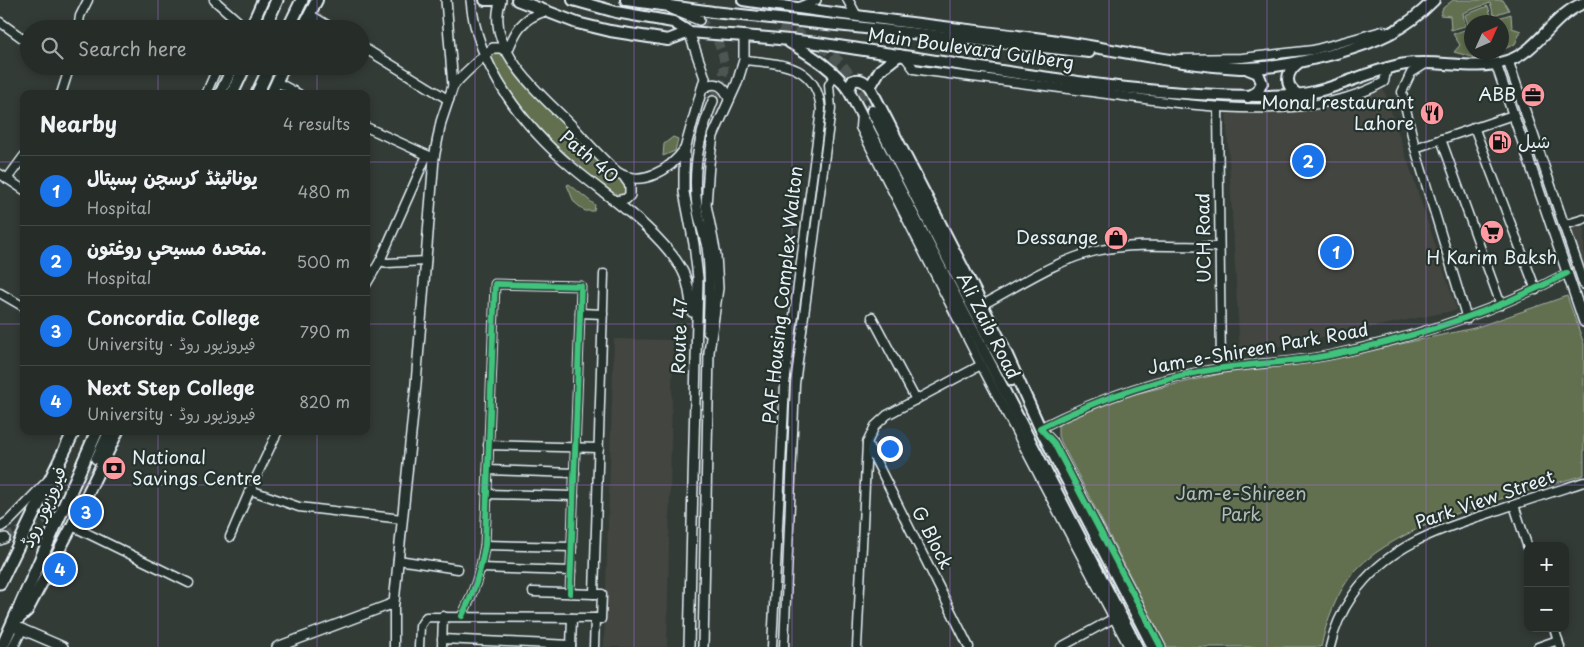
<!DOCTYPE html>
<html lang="en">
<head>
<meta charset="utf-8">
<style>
  body { margin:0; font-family:"Playpen Sans","Playpen Sans Arabic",sans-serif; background:#2e3430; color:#f1f3f6 }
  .controls { position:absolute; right:15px; bottom:15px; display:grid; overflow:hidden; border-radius:10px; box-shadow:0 2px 8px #0003 }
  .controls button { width:45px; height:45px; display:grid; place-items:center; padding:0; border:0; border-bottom:1px solid #424845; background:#262c28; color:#f1f3f6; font:25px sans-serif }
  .compass { position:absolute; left:1464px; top:15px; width:45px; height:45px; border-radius:50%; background:#262c28; box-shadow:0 2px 8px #0003; rotate:45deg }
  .you { position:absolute; left:889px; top:448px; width:18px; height:18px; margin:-12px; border:4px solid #fff; border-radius:50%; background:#1a73e8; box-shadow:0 0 0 8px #1a73e833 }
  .badge { display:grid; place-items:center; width:32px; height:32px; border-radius:50%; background:#1a73e8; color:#fff; font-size:16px; font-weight:700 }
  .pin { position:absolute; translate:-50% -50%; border:2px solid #fff; box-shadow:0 1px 5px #0006 }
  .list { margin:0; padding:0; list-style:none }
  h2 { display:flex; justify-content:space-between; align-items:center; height:65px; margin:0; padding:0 20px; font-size:21px }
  h2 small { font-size:16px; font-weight:400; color:#a4a7a8 }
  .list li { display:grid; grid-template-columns:32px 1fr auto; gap:15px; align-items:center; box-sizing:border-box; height:70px; padding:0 20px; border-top:1px solid #424845 }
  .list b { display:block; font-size:19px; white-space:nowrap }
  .list p { margin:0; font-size:16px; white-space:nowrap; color:#a4a7a8 }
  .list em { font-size:16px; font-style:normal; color:#a4a7a8 }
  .icon { flex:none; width:28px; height:28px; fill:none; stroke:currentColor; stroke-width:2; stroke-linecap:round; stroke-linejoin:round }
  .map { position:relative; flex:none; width:1584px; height:647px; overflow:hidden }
  .search { position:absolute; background:#262c28; box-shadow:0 2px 8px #0003; left:20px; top:20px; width:350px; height:55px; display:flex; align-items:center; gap:12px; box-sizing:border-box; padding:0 18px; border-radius:28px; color:#a4a7a8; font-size:19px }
  .panel { position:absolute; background:#262c28; box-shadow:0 2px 8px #0003; left:20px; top:90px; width:350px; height:345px; border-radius:10px }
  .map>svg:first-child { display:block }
  .built { fill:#434540 }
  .green { fill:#626f50; stroke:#a5b0a4 }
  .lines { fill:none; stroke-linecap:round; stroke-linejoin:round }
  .tertiary-tunnel { stroke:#4e5653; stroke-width:9; stroke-dasharray:9 4.5; stroke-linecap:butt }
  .secondary-tunnel { stroke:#4e5653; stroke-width:10; stroke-dasharray:10 5; stroke-linecap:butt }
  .minor-casing { stroke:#e8f1f8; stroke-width:11 }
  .tertiary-casing { stroke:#e8f1f8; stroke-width:12 }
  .secondary-casing { stroke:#e8f1f8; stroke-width:14 }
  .primary-casing { stroke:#e8f1f8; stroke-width:15 }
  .minor { stroke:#26332d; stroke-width:8 }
  .tertiary { stroke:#26332d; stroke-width:9 }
  .secondary { stroke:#26332d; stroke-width:10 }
  .primary { stroke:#26332d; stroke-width:11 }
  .cycleway-casing { stroke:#26332d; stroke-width:9 }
  .cycleway { stroke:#40c37c; stroke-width:6 }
  .grid { fill:none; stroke:#a171d3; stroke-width:1; stroke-opacity:0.55 }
  .labels { text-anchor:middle; stroke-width:4.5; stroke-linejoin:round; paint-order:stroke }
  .street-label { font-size:18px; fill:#e8f1f8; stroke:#26332d }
  .poi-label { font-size:18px; fill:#e8f1f8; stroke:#26332d; text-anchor:end }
  .park-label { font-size:18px; fill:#b2bdb5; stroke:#26332d }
</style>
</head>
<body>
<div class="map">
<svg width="1584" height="647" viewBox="0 0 1584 647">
  <rect width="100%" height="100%" fill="#333b36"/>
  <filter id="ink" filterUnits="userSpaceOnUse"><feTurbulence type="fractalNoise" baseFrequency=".02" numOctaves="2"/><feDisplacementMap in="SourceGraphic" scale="10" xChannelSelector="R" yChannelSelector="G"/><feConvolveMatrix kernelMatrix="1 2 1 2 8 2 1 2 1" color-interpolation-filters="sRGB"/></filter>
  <g filter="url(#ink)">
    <g class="built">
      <polygon points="1384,90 1457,310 1240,354 1226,109 1288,111 1328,105"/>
      <polygon points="1584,219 1584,282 1564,225"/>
      <polygon points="614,339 673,340 667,647 604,647"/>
    </g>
    <g class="green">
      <polygon points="1453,0 1503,0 1509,10 1494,15 1490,3 1463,13 1465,26 1451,30 1450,16 1440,15 1443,8"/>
      <polygon points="1488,6 1493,22 1472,22 1471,35 1465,15"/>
      <polygon points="1511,14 1512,28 1521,31 1515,44 1502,50 1502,22 1496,22 1495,19"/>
      <polygon points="1467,29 1471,39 1472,52 1493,53 1472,57 1454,52 1460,45 1453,34"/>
      <polygon points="497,47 617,172 631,191 616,201 539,136 485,57"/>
      <polygon points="673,137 678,139 675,151 663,156 664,144"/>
      <polygon points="569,184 595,205 594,211 585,211 574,202 567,185"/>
      <path d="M 1567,296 L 1584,344 L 1584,475 C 1518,495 1401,520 1355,571 C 1337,591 1326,622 1321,647 L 1167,647 L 1058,436 L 1058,423 L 1121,397 L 1237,370 L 1336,358 L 1474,328 Z"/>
    </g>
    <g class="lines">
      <g class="tertiary-tunnel">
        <path d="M 699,20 C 715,31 728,56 723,75 C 721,84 716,93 713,101"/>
        <polyline points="5,538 65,511 74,502 96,459"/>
      </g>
      <path class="secondary-tunnel" d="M 780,27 C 833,45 846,65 872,111"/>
      <g class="minor-casing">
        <g id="minor">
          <polyline points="214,0 239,22 251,29"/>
          <polyline points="309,14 334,29"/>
          <polyline points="0,22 29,43"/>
          <polyline points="78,29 80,16 88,0"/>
          <polyline points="361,46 449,100"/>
          <path d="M 905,57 L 914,69 C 973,78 1033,84 1092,92 C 1177,103 1306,127 1384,82 L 1387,67"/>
          <polyline points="1178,59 1242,58 1313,50 1382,31 1393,33"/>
          <path d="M 744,60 C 782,64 817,64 821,110 L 785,384 L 772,647"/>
          <polyline points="1427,63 1411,73 1402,92 1415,148 1467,319"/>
          <polyline points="277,82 299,94"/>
          <polyline points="61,94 70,66"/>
          <polyline points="206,94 218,66"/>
          <polyline points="1218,107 1221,368"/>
          <polyline points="861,115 860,127 981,365 1129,647"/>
          <polyline points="366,127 427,155"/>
          <polyline points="1474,127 1536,290"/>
          <polyline points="1441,139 1501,305"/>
          <polyline points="1415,148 1513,115"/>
          <polyline points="0,174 24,190"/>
          <polyline points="7,179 24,156"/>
          <polyline points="1564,225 1584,219"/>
          <polyline points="380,261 387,263 426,261"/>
          <polyline points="366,285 380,261 427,155 434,158"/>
          <polyline points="0,293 24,307"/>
          <path d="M 982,305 C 1018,286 1056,260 1096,251 C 1136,242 1179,247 1219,247"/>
          <polyline points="580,313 603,314"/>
          <polyline points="872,317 916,400"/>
          <polyline points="867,443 969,647"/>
          <polyline points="488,445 599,448"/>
          <polyline points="488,470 575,473"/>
          <polyline points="250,490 299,507 402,519"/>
          <polyline points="487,494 574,496"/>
          <polyline points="1514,505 1528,548"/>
          <polyline points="72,526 189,583"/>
          <polyline points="230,537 250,490 278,431"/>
          <polyline points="485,545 572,547"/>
          <polyline points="398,560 458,569"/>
          <polyline points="482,568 571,571"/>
          <polyline points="533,592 594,594"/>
          <polyline points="394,603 394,647"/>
          <path d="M 462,616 C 474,593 481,571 485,545 L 495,284 L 581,286 L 570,593"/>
          <polyline points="1554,628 1560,647"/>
          <polyline points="442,639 571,645"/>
          <polyline points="419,647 420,626 426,617 595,618"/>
          <polyline points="442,647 443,616"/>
          <polyline points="571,647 572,618"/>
          <polyline points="594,647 595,618 601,619 602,594 594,594 604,274"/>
          <polyline points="784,647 795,384 831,109 829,85 835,74"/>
          <polyline points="857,647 867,443 875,426 887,415 981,365"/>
          <polyline points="1061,647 1114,618"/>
          <path d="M 1161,647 L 1054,443 L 1040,428 C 1098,399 1158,377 1223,368 C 1260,363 1299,362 1335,354 C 1416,337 1494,312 1567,273"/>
          <path d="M 1330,647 C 1334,628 1342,611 1353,595 C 1386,547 1436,530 1490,513 C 1521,502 1553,492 1584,482"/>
          <polyline points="1538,647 1558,640"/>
        </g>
      </g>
      <g class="tertiary-casing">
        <g id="tertiary">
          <path d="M 471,0 C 476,66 524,127 573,168 C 610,199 656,227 681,268 C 689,281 690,298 692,312"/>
          <path d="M 501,0 C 483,48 542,95 571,125 C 586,141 600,158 617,172 C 641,188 670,170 685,149"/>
          <polyline points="848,0 856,15"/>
          <polyline points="798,8 816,0"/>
          <polyline points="671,9 699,20"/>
          <polyline points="1508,61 1584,284"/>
          <polyline points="1496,64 1584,322"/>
          <path d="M 453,86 C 465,72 479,60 493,48 L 501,48 L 507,52 C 516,30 521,19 545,11"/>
          <path d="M 702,89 C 714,80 724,84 729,99"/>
          <polyline points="616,201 626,199 630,195 630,185 625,178"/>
          <path d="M 708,332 C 709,304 711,275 707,247 C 704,234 699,220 697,206 C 692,169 699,135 713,101"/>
          <polyline points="96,459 109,431"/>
          <polyline points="0,527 9,521 48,481"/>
          <polyline points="0,540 5,538"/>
          <polyline points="12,625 63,647"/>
          <polyline points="13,647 22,629"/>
          <polyline points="277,647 394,603 416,384 434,158 441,122 453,86 446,0"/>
          <polyline points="689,647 698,278 694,244 684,192 684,174 685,149 705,78 689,32"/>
          <polyline points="703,647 709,352 718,288 716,255 706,205 709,164 713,136 737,83 744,60 744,37"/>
        </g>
      </g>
      <g class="secondary-casing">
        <g id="secondary">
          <polyline points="485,0 494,0"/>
          <path d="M 517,0 L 577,23 L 610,31 L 668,40 L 689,32 C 739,36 789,38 838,46 C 934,60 1030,77 1127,88 C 1183,94 1238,98 1294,95 C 1333,92 1367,70 1406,64 C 1440,59 1473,72 1507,61 C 1539,51 1552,15 1584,3"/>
          <polyline points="573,0 616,12 673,22 689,32"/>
          <polyline points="626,0 713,12 1089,52"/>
          <path d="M 743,0 C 840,15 937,26 1035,38 C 1103,46 1171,64 1240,68 C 1273,69 1306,61 1337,53 C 1377,42 1405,30 1434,0"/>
          <polyline points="250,29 263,0"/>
          <polyline points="302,29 317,0"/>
          <path d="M 789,42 C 812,56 833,68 849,91 L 1137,647"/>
          <polyline points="899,55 880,70 870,87 1001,342 1040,428 1153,647"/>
          <path d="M 1298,63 C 1285,73 1284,86 1299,95"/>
          <polyline points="1248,69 1258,73 1262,83 1257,92 1248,97"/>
          <path d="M 849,91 L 852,81 C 860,78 864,81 870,87"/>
          <polyline points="220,94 233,66"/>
          <polyline points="271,94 284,66"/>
          <polyline points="872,111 990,341 1012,380"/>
          <polyline points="12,625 27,611 72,526 118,431"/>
        </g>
      </g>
      <g class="primary-casing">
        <g id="primary">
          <polyline points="264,29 277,0"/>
          <polyline points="288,29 302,0"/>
          <polyline points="232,94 245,66"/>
          <polyline points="257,94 270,66"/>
          <polyline points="0,583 74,431"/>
          <polyline points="2,647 97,431"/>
        </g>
      </g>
      <use href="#minor" class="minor"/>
      <use href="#tertiary" class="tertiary"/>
      <use href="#secondary" class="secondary"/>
      <use href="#primary" class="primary"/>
      <g class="cycleway-casing">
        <g id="cycleway">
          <path d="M 462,616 C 474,593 481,571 485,545 L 495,284 L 581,286 L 570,593"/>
          <path d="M 1161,647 L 1054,443 L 1040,428 C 1098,399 1158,377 1223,368 C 1260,363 1299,362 1335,354 C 1416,337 1494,312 1567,273"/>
        </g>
      </g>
      <use href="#cycleway" class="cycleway"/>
    </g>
  </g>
  <path class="grid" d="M 158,0 L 158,29M 317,0 L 317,29M 475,0 L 475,647M 634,0 L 634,647M 792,0 L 792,647M 950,0 L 950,647M 1109,0 L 1109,647M 1267,0 L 1267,647M 1426,0 L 1426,647M 158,66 L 158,94M 317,66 L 317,94M 0,162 L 24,162M 366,162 L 1584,162M 0,324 L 24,324M 366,324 L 1584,324M 158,431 L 158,647M 317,431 L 317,647M 0,485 L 1584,485"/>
  <defs>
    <g id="office-disc" transform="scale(1.25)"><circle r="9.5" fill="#ff9aa2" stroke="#26332d"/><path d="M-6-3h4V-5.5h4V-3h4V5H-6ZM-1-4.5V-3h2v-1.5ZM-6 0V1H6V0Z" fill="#111"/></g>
    <g id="restaurant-disc" transform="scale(1.25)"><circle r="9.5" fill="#ff9aa2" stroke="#26332d"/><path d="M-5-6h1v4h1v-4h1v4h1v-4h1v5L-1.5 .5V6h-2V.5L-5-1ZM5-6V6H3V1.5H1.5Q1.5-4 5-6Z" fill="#111"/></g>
    <g id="fuel-disc" transform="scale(1.25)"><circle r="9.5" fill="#ff9aa2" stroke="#26332d"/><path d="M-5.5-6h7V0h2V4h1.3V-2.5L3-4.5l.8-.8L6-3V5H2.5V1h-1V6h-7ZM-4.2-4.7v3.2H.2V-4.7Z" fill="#111"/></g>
    <g id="supermarket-disc" transform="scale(1.25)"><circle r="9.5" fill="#ff9aa2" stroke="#26332d"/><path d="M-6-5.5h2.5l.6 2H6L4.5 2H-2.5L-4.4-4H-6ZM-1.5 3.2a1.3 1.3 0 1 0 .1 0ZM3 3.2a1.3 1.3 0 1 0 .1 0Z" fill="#111"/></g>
    <g id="shop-disc" transform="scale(1.25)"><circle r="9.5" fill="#ff9aa2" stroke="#26332d"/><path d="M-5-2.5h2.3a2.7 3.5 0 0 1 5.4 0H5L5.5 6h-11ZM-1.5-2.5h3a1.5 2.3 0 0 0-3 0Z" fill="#111"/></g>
    <g id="bank-disc" transform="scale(1.25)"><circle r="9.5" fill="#ff9aa2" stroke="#26332d"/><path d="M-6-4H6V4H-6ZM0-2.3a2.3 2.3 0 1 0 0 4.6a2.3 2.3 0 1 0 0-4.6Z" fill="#111"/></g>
  </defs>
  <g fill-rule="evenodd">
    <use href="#office-disc" x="1533" y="95"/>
    <use href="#restaurant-disc" x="1432" y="113"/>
    <use href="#fuel-disc" x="1500" y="142"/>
    <use href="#supermarket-disc" x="1492" y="232"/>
    <use href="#shop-disc" x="1116" y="238"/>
    <use href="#bank-disc" x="114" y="468"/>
  </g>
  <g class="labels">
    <g class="street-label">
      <text transform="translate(971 49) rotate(8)" y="6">Main Boulevard Gulberg</text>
      <text transform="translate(589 157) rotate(40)" y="6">Path 40</text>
      <text transform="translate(1204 238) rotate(-91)" y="6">UCH Road</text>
      <text transform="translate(783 295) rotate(-84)" y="6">PAF Housing Complex Walton</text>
      <text transform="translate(988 326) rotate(63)" y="6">Ali Zaib Road</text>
      <text transform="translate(680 336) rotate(-88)" y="6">Route 47</text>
      <text transform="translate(1258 349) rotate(-10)" y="6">Jam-e-Shireen Park Road</text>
      <text transform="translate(1485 500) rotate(-19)" y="6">Park View Street</text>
      <text transform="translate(44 507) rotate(-66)" y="6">فیروزپور روڈ</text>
      <text transform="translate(932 538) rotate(63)" y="6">G Block</text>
    </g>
    <g class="poi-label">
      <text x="1516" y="101">ABB</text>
      <text x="1414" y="109">Monal restaurant<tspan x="1414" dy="21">Lahore</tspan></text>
      <text x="1518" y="148" text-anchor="start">شیل</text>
      <text x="1098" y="244">Dessange</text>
      <text x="1492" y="264" text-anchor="middle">H Karim Baksh</text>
      <text x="132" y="464" text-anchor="start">National<tspan x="132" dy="21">Savings Centre</tspan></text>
    </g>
    <g class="park-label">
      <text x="1241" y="500">Jam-e-Shireen<tspan x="1241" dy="21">Park</tspan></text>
    </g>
  </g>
</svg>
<div class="controls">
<button>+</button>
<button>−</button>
</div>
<svg class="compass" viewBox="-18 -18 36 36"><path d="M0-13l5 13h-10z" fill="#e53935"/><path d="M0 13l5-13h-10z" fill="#a4a7a8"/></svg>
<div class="you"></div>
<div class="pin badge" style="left:1336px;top:252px">1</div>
<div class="pin badge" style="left:1308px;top:161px">2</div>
<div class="pin badge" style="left:86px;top:512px">3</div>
<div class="pin badge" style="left:60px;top:569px">4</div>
<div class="search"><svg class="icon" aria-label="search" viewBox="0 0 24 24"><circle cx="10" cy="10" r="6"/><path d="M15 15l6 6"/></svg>Search here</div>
<section class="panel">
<h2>Nearby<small>4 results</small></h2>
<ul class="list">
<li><span class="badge">1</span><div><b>یونائیٹڈ کرسچن ہسپتال</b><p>Hospital</p></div><em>480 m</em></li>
<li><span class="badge">2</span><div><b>متحده مسیحي روغتون.</b><p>Hospital</p></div><em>500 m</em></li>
<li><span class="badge">3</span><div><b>Concordia College</b><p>University · فیروزپور روڈ</p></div><em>790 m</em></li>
<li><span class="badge">4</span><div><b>Next Step College</b><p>University · فیروزپور روڈ</p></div><em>820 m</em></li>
</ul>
</section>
</div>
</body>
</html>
